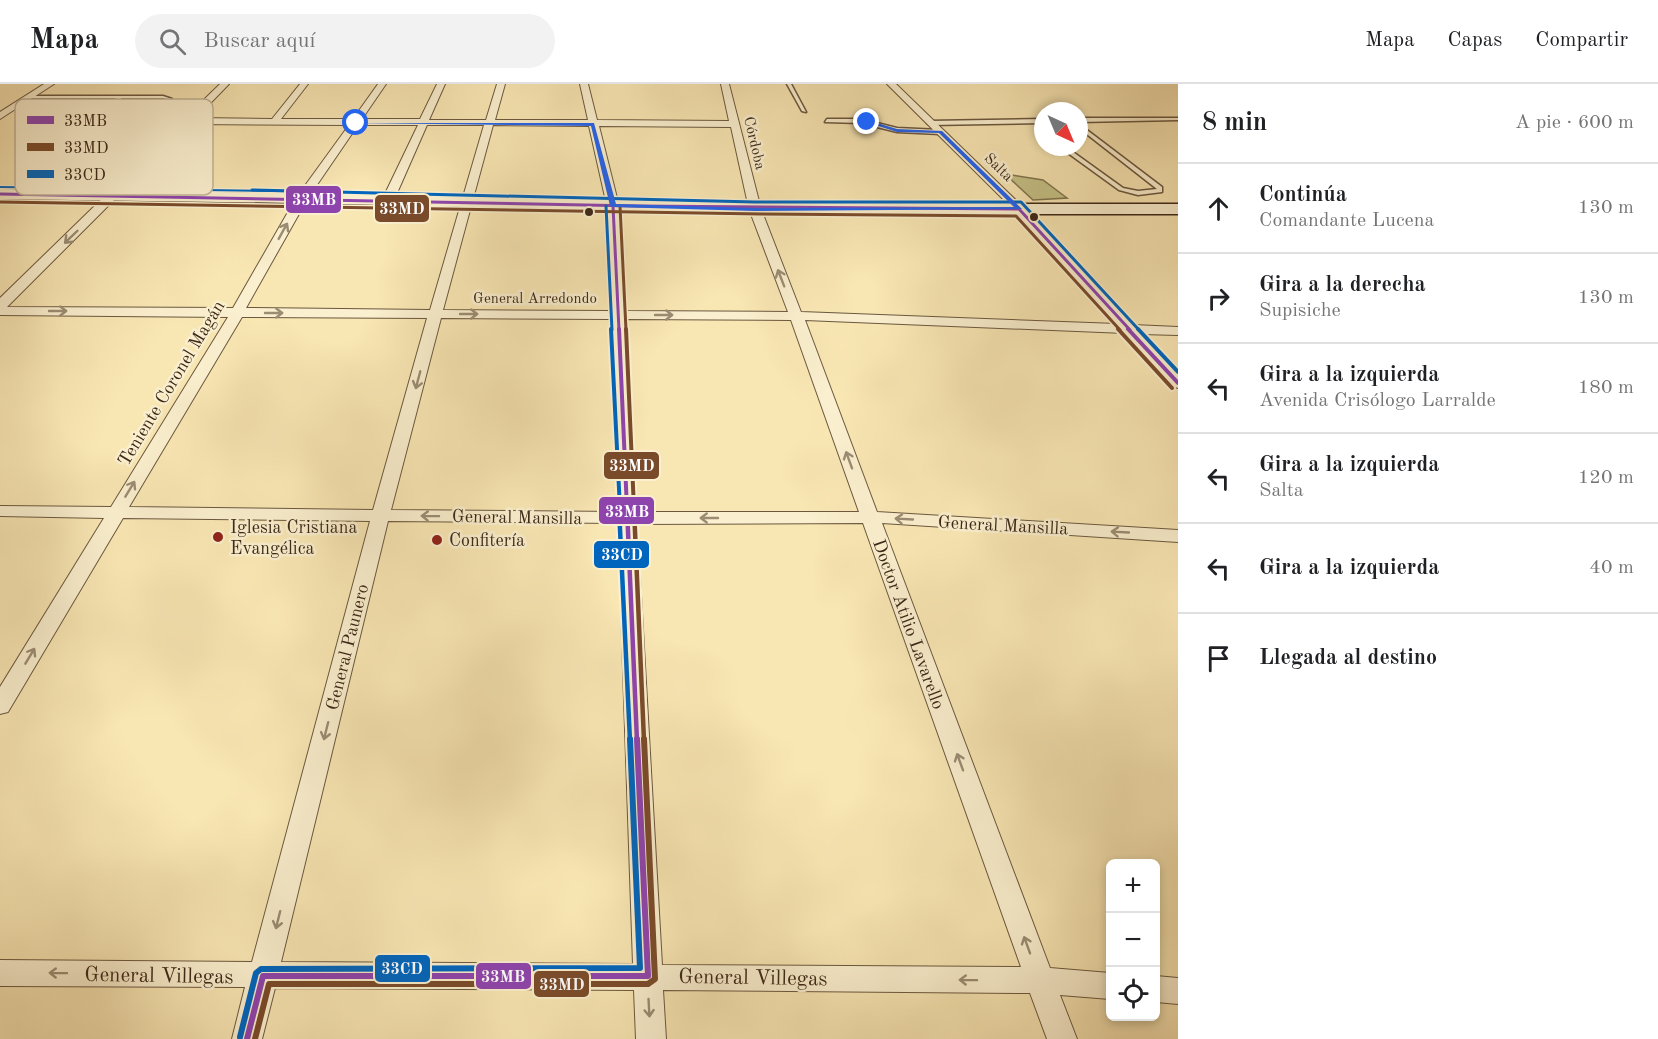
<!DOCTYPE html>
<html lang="es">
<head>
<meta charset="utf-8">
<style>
  body { margin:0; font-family:"Old Standard TT",serif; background:#f2f2f2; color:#202124 }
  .controls { position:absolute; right:18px; bottom:18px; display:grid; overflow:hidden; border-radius:9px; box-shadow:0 3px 9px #0003 }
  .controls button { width:54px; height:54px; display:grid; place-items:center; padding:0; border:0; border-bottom:2px solid #e0e0e0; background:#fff; color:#202124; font:30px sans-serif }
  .compass { position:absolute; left:1034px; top:18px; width:54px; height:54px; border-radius:50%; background:#fff; box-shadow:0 3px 9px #0003; rotate:136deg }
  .stop { position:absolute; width:18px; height:18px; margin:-14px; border:4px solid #2563eb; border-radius:50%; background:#fff }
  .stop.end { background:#2563eb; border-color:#fff; box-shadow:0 2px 6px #0008 }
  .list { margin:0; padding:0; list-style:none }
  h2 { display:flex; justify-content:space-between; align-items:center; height:78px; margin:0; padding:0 24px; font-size:26px }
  h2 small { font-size:20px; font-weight:400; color:#757577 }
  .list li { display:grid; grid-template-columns:39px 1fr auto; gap:18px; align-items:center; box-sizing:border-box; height:90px; padding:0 24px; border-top:2px solid #e0e0e0 }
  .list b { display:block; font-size:22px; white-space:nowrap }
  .list p { margin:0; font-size:20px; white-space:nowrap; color:#757577 }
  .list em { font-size:20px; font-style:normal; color:#757577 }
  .icon { flex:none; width:33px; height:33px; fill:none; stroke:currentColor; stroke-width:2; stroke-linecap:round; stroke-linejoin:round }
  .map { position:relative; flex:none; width:1178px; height:955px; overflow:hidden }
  header { display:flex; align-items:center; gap:36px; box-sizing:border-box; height:84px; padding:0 30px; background:#fff; border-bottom:2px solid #e0e0e0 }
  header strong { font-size:28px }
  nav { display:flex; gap:33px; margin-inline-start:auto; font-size:21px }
  .search { width:420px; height:54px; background:#f2f2f2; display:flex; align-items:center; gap:15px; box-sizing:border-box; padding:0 21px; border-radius:33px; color:#757577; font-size:22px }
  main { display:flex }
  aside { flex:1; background:#fff }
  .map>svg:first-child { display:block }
  .green { fill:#c5c287; stroke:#807550; stroke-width:1.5 }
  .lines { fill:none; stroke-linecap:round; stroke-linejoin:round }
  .lane-casing { stroke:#6b583f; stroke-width:3 }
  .street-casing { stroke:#6b583f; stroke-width:2 }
  .secondary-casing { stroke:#3c2818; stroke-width:3 }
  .lane { fill:#faefce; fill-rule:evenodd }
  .street { fill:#faefce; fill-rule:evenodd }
  .secondary { fill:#faefce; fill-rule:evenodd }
  .bus-1-far3-casing { stroke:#faefce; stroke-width:6 }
  .bus-1-far2-casing { stroke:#faefce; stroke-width:8 }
  .bus-1-far1-casing { stroke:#faefce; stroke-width:9 }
  .bus-1-casing { stroke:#faefce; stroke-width:10 }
  .bus-2-far3-casing { stroke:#faefce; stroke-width:6 }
  .bus-2-far2-casing { stroke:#faefce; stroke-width:8 }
  .bus-2-far1-casing { stroke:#faefce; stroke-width:9 }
  .bus-2-casing { stroke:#faefce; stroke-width:10 }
  .bus-3-far4-casing { stroke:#faefce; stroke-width:4.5 }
  .bus-3-far3-casing { stroke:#faefce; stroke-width:6 }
  .bus-3-far2-casing { stroke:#faefce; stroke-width:8 }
  .bus-3-far1-casing { stroke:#faefce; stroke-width:9 }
  .bus-3-casing { stroke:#faefce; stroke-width:10 }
  .bus-1-far3 { stroke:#8e44ad; stroke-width:3 }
  .bus-1-far2 { stroke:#8e44ad; stroke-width:4 }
  .bus-1-far1 { stroke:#8e44ad; stroke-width:4.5 }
  .bus-1 { stroke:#8e44ad; stroke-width:6 }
  .bus-2-far3 { stroke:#7a4b2a; stroke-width:3 }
  .bus-2-far2 { stroke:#7a4b2a; stroke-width:4 }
  .bus-2-far1 { stroke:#7a4b2a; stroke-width:4.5 }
  .bus-2 { stroke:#7a4b2a; stroke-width:6 }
  .bus-3-far4 { stroke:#0065bd; stroke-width:2 }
  .bus-3-far3 { stroke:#0065bd; stroke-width:3 }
  .bus-3-far2 { stroke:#0065bd; stroke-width:4 }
  .bus-3-far1 { stroke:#0065bd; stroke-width:4.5 }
  .bus-3 { stroke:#0065bd; stroke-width:6 }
  .oneway { stroke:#9b8c73 }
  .route { fill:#2563eb }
  .bus-dot { fill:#3c2818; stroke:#faefce; stroke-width:2 }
  .poi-dot { fill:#8f2418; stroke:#faefce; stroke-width:2 }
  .labels { text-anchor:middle; stroke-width:5; stroke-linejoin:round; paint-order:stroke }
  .far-street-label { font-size:15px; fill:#3c2818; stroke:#faefce }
  .street-label { font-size:18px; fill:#3c2818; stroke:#faefce }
  .poi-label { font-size:18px; fill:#3c2818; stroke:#faefce; text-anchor:start }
  .near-street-label { font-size:21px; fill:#3c2818; stroke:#faefce }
  .key { fill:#faefce; stroke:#c1b397; stroke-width:1.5 }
  .key-label { font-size:16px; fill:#3c2818 }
  .line-badge { stroke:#faefce; stroke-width:2 }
  .badge-label { font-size:16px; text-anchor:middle; font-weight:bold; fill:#fff }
</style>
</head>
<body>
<header>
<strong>Mapa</strong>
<div class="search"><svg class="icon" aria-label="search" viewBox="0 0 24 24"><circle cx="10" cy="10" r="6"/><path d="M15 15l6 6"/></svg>Buscar aquí</div>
<nav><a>Mapa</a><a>Capas</a><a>Compartir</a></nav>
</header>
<main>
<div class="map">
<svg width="1178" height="955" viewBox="0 0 1178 955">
  <rect width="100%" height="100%" fill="#f8e6b3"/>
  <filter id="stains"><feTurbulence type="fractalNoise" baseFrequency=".00333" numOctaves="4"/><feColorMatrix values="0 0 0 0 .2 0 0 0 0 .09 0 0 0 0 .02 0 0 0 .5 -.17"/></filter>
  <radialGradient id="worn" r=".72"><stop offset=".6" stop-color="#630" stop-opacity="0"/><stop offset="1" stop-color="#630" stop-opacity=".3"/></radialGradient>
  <polygon class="green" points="1005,90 1043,96 1067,114 1033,116"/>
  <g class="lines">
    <g class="lane-casing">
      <g id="lane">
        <polygon points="787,0 791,0 806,28 802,27"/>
        <path d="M 30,12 L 163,12 L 172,15 L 147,34 L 139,36 L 95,34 L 95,32 L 116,14 L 28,14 ZM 122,14 L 163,14 L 166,15 L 139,33 L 102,32 Z"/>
        <polygon points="1079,34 1178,34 1178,36 1079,38"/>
        <polygon points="827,35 861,35 897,44 940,46 943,48 940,50 897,48 861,39 825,38"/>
        <polygon points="1043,35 1043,39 930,41 927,39 930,37"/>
        <polygon points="1079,40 1162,103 1162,108 1138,111 1119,106 1061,64 1060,63 1066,63 1123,104 1138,107 1157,105 1079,44"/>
      </g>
    </g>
    <g class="street-casing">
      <g id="street">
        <polygon points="44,0 54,0 0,35 0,28"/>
        <path d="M 220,0 L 229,0 L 196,34 L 272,35 L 300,0 L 308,0 L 281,35 L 353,35 L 378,0 L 386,0 L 362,35 L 420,35 L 437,0 L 445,0 L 429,36 L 486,36 L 497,0 L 505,0 L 495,36 L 588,36 L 580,0 L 588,0 L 597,36 L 729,37 L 721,0 L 729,0 L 761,125 L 801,228 L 1117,240 L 1015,127 L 887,0 L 896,0 L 1023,123 L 1133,241 L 1178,243 L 1178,251 L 1141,250 L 1178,290 L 1178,304 L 1173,302 L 1125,249 L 805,236 L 877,428 L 1178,446 L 1178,458 L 882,439 L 1050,884 L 1110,889 L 1110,915 L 1060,911 L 1077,955 L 1047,955 L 1030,909 L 663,906 L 666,955 L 636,955 L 634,906 L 275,904 L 262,955 L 232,955 L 245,903 L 0,902 L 0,876 L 252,878 L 370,437 L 123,434 L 8,628 L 0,630 L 0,603 L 104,434 L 0,432 L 0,422 L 111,423 L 228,233 L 0,231 L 0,214 ZM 190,40 L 349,41 L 296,114 L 233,224 L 7,223 ZM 358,41 L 418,41 L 382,116 L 388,119 L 394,116 L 427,41 L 484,41 L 430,226 L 246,224 L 308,114 ZM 493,41 L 589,42 L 607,122 L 611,227 L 443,226 ZM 599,42 L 731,43 L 749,125 L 788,228 L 625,227 L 619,122 ZM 242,233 L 427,234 L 373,426 L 129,423 ZM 441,234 L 611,235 L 618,428 L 391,426 ZM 625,235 L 791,236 L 859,428 L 636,428 ZM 388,437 L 618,439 L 633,880 L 281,878 ZM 863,439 L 1021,883 L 662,881 L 637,440 Z"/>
        <polygon points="1156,892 1178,894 1178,920 1156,918"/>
      </g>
    </g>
    <g class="secondary-casing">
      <polygon id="secondary" points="0,105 302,109 755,120 1178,120 1178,130 755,130 302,119 0,115"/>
    </g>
    <use href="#lane" class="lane"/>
    <use href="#street" class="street"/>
    <use href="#secondary" class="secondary"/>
    <g class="bus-1-far3-casing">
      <g id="bus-1-far3">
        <polyline points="0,110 637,122 1019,125 1130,246"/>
        <polyline points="613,122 619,246"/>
      </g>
    </g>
    <g class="bus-1-far2-casing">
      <g id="bus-1-far2">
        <polyline points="619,245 627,425"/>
        <polyline points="1128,245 1178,299"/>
      </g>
    </g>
    <g class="bus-1-far1-casing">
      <polyline id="bus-1-far1" points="627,424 637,657"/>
    </g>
    <g class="bus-1-casing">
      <polyline id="bus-1" points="247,955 263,892 648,892 637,655"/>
    </g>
    <g class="bus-2-far3-casing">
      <g id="bus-2-far3">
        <polyline points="0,118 762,130 1016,132 1120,246"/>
        <polyline points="620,122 626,246"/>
      </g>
    </g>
    <g class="bus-2-far2-casing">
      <g id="bus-2-far2">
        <polyline points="626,245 634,425"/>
        <polyline points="1118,245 1172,304"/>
      </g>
    </g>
    <g class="bus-2-far1-casing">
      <polyline id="bus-2-far1" points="634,424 644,657"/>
    </g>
    <g class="bus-2-casing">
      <polyline id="bus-2" points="255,955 269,900 648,900 655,895 644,655"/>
    </g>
    <g class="bus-3-far4-casing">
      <polyline id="bus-3-far4" points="0,103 337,108"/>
    </g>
    <g class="bus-3-far3-casing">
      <g id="bus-3-far3">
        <polyline points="252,106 755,118 1021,118 1139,246"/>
        <polyline points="606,122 612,246"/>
      </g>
    </g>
    <g class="bus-3-far2-casing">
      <g id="bus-3-far2">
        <polyline points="611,245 620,425"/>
        <polyline points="1138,245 1178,288"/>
      </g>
    </g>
    <g class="bus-3-far1-casing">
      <polyline id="bus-3-far1" points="619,424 630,657"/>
    </g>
    <g class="bus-3-casing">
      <polyline id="bus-3" points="240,953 256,889 261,885 640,884 630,655"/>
    </g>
    <use href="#bus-1-far3" class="bus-1-far3"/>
    <use href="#bus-1-far2" class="bus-1-far2"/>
    <use href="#bus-1-far1" class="bus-1-far1"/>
    <use href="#bus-1" class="bus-1"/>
    <use href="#bus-2-far3" class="bus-2-far3"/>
    <use href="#bus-2-far2" class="bus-2-far2"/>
    <use href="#bus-2-far1" class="bus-2-far1"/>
    <use href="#bus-2" class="bus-2"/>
    <use href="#bus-3-far4" class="bus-3-far4"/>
    <use href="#bus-3-far3" class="bus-3-far3"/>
    <use href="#bus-3-far2" class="bus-3-far2"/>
    <use href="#bus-3-far1" class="bus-3-far1"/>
    <use href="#bus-3" class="bus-3"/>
  </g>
  <defs><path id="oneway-shaft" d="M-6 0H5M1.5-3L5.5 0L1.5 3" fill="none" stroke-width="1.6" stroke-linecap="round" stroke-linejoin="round" transform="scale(1.5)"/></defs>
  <g class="oneway">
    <use href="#oneway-shaft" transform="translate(283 147) rotate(-61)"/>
    <use href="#oneway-shaft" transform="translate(71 153) rotate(136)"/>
    <use href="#oneway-shaft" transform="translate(781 194) rotate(-111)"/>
    <use href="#oneway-shaft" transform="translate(58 227)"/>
    <use href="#oneway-shaft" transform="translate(274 229)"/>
    <use href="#oneway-shaft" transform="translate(469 230)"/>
    <use href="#oneway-shaft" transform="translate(664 231)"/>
    <use href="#oneway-shaft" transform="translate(418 296) rotate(105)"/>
    <use href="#oneway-shaft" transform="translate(849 376) rotate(-110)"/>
    <use href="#oneway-shaft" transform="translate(130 405) rotate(-59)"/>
    <use href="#oneway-shaft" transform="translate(430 432) rotate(-179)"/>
    <use href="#oneway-shaft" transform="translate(709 434) rotate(180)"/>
    <use href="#oneway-shaft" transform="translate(904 435) rotate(-177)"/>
    <use href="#oneway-shaft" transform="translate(1120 448) rotate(-177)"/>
    <use href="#oneway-shaft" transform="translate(30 572) rotate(-59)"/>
    <use href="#oneway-shaft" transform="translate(326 647) rotate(104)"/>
    <use href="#oneway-shaft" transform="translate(960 678) rotate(-110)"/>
    <use href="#oneway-shaft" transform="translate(278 836) rotate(104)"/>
    <use href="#oneway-shaft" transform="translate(1027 861) rotate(-110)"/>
    <use href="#oneway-shaft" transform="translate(58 889) rotate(-179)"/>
    <use href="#oneway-shaft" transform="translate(968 896) rotate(-179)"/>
    <use href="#oneway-shaft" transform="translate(649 924) rotate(87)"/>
  </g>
  <polygon class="route" points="867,36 897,45 942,47 1022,125 755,127 613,123 610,122 591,42 353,39 594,39 616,120 755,124 1014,123 939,49 897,48 866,38"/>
  <g class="bus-dot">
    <circle cx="589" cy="128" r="5"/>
    <circle cx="1034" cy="133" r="5"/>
  </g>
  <g class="poi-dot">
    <circle cx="218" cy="453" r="6"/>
    <circle cx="437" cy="456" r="6"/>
  </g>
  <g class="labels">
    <g class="far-street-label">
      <text transform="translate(755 59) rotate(77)" y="5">Córdoba</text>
      <text transform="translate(999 83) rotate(44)" y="5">Salta</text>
      <text x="535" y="219">General Arredondo</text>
    </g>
    <g class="street-label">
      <text transform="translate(171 299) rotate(-59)" y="6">Teniente Coronel Magán</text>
      <text transform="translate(517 433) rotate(1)" y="6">General Mansilla</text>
      <text transform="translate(1003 441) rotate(3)" y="6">General Mansilla</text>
      <text transform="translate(909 540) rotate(70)" y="6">Doctor Atilio Lavarello</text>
      <text transform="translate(347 563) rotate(-76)" y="6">General Paunero</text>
    </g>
    <g class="poi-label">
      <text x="230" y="449">Iglesia Cristiana<tspan x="230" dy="21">Evangélica</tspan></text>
      <text x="449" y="462">Confitería</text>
    </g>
    <g class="near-street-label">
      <text transform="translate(159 891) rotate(1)" y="7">General Villegas</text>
      <text transform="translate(753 893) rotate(1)" y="7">General Villegas</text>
    </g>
  </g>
  <rect x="15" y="15" width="198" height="96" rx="9" class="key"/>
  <rect x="27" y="32" width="27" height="8" fill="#8e44ad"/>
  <rect x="27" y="59" width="27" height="8" fill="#7a4b2a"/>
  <rect x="27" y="86" width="27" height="8" fill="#0065bd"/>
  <g class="key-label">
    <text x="64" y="42">33MB</text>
    <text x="64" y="69">33MD</text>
    <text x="64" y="96">33CD</text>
  </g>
  <g class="line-badge">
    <rect x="285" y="101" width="57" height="29" rx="6" fill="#8e44ad"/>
    <rect x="374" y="110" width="56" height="29" rx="6" fill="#7a4b2a"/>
    <rect x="603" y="367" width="57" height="29" rx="6" fill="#7a4b2a"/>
    <rect x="598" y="412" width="57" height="29" rx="6" fill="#8e44ad"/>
    <rect x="593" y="456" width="57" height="29" rx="6" fill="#0065bd"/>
    <rect x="374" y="870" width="57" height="29" rx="6" fill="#0065bd"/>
    <rect x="475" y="878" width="57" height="28" rx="6" fill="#8e44ad"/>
    <rect x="533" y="886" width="57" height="28" rx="6" fill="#7a4b2a"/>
  </g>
  <g class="badge-label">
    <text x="314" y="121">33MB</text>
    <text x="402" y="130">33MD</text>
    <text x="632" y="387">33MD</text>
    <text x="627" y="433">33MB</text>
    <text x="622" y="476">33CD</text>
    <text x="402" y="890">33CD</text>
    <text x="503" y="898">33MB</text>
    <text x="562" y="906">33MD</text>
  </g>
  <rect width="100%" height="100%" filter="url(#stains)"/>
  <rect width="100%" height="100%" fill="url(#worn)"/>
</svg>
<div class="controls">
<button>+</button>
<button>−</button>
<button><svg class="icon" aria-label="locate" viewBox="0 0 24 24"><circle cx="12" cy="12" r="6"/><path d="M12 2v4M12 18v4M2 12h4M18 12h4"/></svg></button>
</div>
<svg class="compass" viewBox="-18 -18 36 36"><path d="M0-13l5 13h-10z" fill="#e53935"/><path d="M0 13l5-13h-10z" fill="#757577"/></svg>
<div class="stop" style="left:356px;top:39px"></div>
<div class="stop end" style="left:867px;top:38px"></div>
</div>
<aside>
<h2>8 min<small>A pie · 600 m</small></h2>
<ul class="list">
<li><svg class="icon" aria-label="ahead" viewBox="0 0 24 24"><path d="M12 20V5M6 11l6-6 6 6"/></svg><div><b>Continúa</b><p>Comandante Lucena</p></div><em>130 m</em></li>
<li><svg class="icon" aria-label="right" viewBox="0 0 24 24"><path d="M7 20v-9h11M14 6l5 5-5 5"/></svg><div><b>Gira a la derecha</b><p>Supisiche</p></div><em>130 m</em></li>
<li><svg class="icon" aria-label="left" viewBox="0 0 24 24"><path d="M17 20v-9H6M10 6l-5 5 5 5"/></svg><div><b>Gira a la izquierda</b><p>Avenida Crisólogo Larralde</p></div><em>180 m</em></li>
<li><svg class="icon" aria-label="left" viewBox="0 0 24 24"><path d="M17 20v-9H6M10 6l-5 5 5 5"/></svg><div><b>Gira a la izquierda</b><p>Salta</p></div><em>120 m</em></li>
<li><svg class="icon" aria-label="left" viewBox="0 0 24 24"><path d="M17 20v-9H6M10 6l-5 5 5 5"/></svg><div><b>Gira a la izquierda</b></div><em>40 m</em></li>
<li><svg class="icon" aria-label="arrive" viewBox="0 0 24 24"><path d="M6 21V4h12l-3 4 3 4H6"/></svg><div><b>Llegada al destino</b></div></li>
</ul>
</aside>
</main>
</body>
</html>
